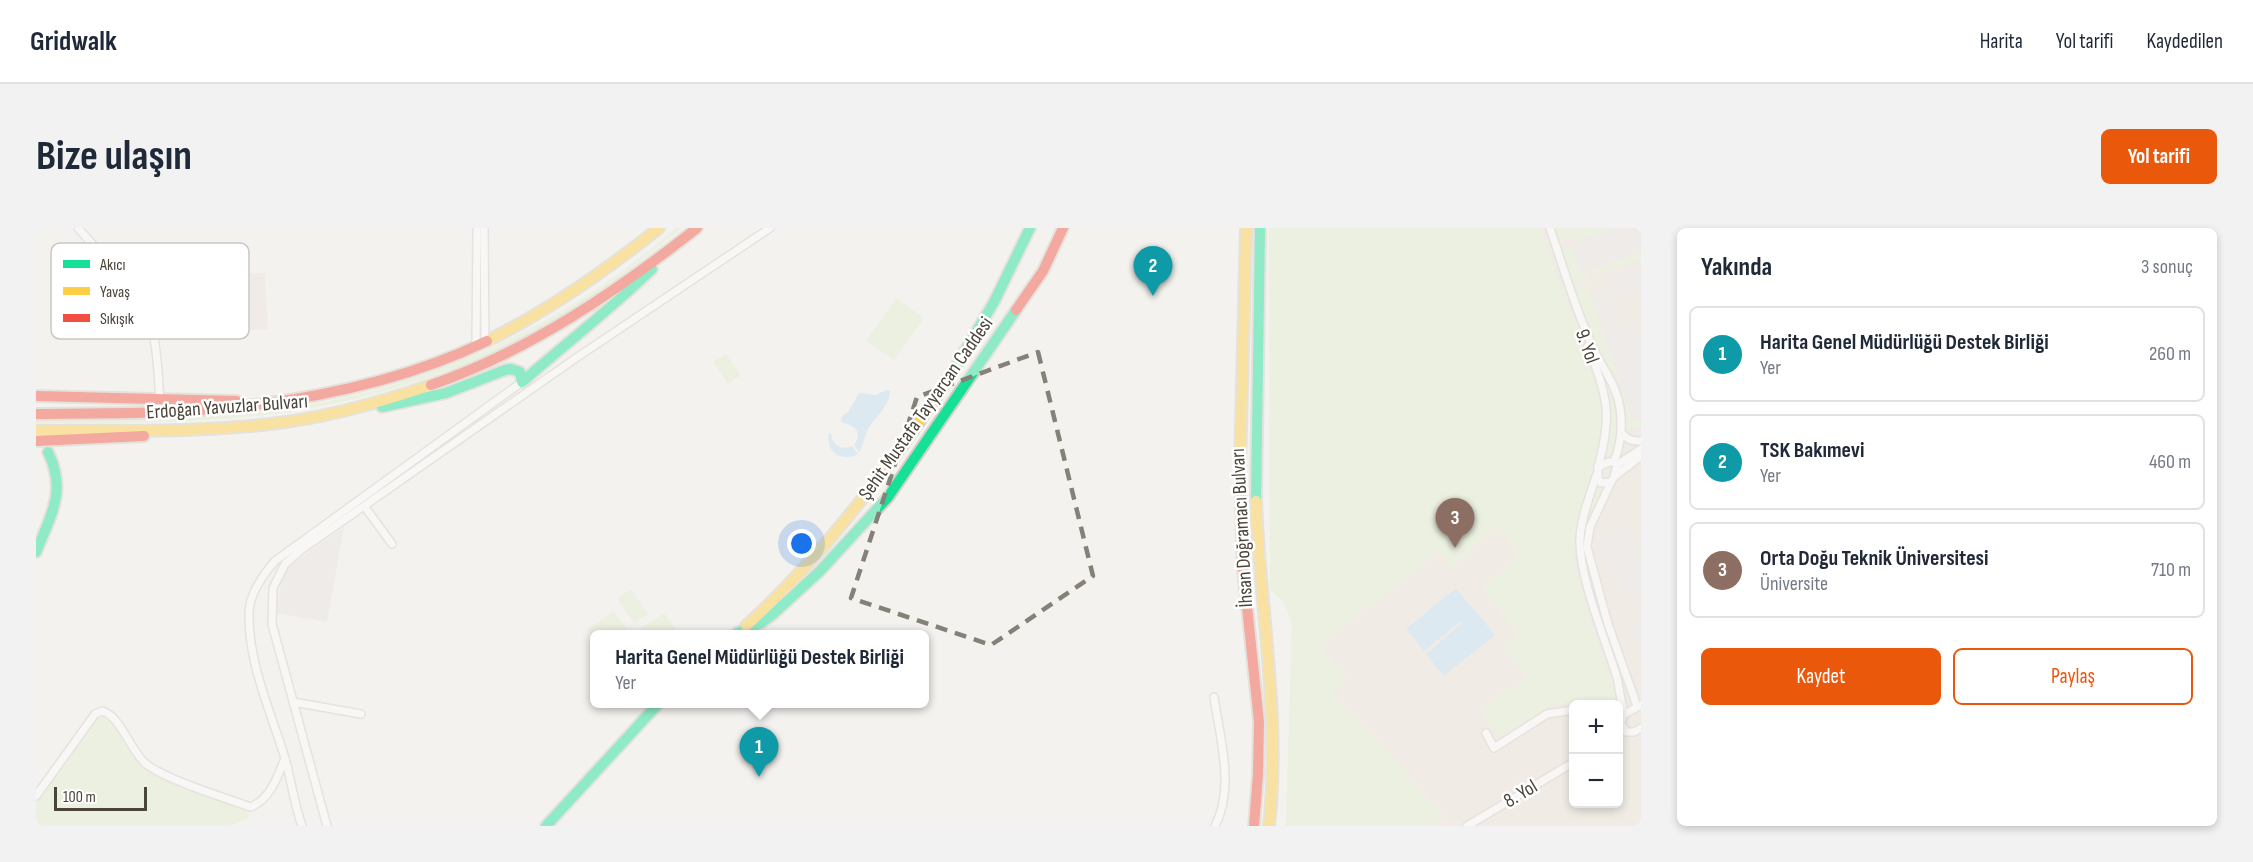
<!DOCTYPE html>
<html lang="tr">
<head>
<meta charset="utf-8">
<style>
  body { margin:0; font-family:"Sofia Sans Condensed",sans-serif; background:#f2f2f3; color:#1f2937 }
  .controls { position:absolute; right:18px; bottom:18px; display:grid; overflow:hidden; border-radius:9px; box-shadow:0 3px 9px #0003 }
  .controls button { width:54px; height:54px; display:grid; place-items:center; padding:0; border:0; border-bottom:2px solid #e0e1e3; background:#fff; color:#1f2937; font:30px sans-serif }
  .scale { position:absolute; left:18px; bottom:15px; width:93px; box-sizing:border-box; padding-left:6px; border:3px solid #4b4439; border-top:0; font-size:16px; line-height:21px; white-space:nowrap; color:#4b4439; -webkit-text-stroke:4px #fff; paint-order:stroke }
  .you { position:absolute; left:766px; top:316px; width:21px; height:21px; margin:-15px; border:4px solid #fff; border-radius:50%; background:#1a73e8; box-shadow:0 0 0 9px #1a73e833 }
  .badge { display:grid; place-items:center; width:39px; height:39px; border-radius:50%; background:#ea580c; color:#fff; font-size:20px; font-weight:700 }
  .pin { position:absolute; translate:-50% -50px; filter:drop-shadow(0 2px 3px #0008) }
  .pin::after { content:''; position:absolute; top:32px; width:21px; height:18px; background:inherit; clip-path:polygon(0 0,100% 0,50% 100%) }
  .popup { position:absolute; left:554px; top:402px; width:339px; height:78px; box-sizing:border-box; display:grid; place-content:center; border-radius:9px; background:#fff; filter:drop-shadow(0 2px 4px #0005); font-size:20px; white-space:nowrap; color:#747a83 }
  .popup b { font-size:22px; color:#1f2937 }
  .popup::after { content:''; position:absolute; left:50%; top:100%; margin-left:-12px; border:12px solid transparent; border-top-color:#fff }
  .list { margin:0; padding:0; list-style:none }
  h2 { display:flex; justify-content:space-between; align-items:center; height:78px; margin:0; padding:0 24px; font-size:26px }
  h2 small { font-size:20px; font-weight:400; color:#747a83 }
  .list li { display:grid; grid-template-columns:39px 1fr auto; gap:18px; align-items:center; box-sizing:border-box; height:96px; margin:0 12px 12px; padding:0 12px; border:2px solid #e0e1e3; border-radius:9px }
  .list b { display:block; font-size:22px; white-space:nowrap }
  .list p { margin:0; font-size:20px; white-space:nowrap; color:#747a83 }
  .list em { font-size:20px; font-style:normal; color:#747a83 }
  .actions { display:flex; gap:12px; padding:18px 24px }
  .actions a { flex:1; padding:14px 0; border:2px solid #ea580c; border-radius:9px; text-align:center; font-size:21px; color:#ea580c }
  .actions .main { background:#ea580c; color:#fff }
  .map { position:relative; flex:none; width:1605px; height:598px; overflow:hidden; border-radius:9px }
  header { display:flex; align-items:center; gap:36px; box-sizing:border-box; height:84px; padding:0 30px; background:#fff; border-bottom:2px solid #e0e1e3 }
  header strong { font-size:28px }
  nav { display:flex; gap:33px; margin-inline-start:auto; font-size:21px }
  .intro { display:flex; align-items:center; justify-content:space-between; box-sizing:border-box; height:144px; padding:0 36px }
  h1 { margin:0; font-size:42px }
  .button { padding:15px 27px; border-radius:9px; background:#ea580c; color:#fff; font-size:21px; font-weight:700 }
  main { display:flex; gap:36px; padding:0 36px }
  aside { flex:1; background:#fff; border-radius:9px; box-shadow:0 3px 9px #0003 }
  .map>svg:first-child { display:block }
  .education { fill:#eae5da; fill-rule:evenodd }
  .medical { fill:#eee3df }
  .green { fill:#e1eecf }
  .parking { fill:#e6e3df }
  .water { fill:#c0ddf1 }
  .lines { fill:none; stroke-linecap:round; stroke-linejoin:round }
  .street-casing { stroke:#d2d0cb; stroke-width:10 }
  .fast-casing { stroke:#d3cfc5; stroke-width:14 }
  .slow-casing { stroke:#d3cfc5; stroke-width:14 }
  .jam-casing { stroke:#d3cfc5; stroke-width:14 }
  .street { stroke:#fdfdfc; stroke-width:7 }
  .fast { stroke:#16e098; stroke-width:10 }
  .slow { stroke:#ffcf43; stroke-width:10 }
  .jam { stroke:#f24e42; stroke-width:10 }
  .marked { fill:none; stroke:#868178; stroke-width:4.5; stroke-dasharray:12 8; stroke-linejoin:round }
  .labels { text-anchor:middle; stroke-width:5; stroke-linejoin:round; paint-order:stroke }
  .street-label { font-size:20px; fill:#4b4439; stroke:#fff }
  .key { fill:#fff; stroke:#c9c7c4; stroke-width:1.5 }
  .key-label { font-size:16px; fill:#4b4439 }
</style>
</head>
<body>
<header>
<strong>Gridwalk</strong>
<nav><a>Harita</a><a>Yol tarifi</a><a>Kaydedilen</a></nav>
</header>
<div class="intro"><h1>Bize ulaşın</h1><a class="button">Yol tarifi</a></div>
<main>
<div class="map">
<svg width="1605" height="598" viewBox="0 0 1605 598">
  <rect width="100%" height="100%" fill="#f4f2ee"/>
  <path class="education" d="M 1233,0 L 1605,0 L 1605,598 L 1250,598 L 1256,396 L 1252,382 L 1244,370 L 1234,362 ZM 1538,476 L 1582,476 L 1582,576 L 1538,576 Z"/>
  <polygon class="medical" points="229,45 232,101 144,107 140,47"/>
  <g class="green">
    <path d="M 640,0 L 646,0 C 613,27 580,53 545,76 C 455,134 350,171 244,185 C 164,196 81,194 0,196 L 0,192 C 71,190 143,193 214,185 C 335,173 451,132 553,66 C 584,46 612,23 640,0 Z"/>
    <path d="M 1233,0 L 1503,0 L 1546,112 L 1565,175 L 1567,204 L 1539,303 L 1537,335 L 1555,397 L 1577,457 L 1579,472 L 1513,477 L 1462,509 L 1446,483 L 1492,447 L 1468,419 L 1482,406 L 1447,359 L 1484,327 L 1462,298 L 1417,339 L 1402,324 L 1283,417 L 1310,451 L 1295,465 L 1409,588 L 1396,598 L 1250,598 L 1256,396 C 1252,382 1247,370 1234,362 Z"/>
    <polygon points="1516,0 1578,0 1540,14 1537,7 1520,13"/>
    <path d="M 1526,17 L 1528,23 L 1536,20 L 1545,45 L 1550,44 L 1552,49 C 1548,54 1541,56 1535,53 L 1522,18 Z"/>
    <polygon points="1605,24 1605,35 1603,31 1559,47 1557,42"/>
    <path d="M 1551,57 L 1585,154 C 1570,145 1534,76 1542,60 Z"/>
    <polygon points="860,70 888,90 858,132 830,113"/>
    <polygon points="690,126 705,147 692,156 677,134"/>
    <path d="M 1565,140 C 1581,171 1583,192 1580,226 L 1570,228 C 1579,193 1578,174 1565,140 Z"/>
    <polygon points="1588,164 1597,193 1603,191 1605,197 1590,201 1584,165"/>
    <path d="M 1561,258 L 1568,260 C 1554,291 1543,311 1554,346 C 1558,359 1564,373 1566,386 C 1559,365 1547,340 1547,318 C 1548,297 1555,276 1561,258 Z"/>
    <polygon points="595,361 612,386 598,395 581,370"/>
    <polygon points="578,383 595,406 558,406 558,411 551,401"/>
    <polygon points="628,385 643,406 608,406 604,401"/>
    <path d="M 69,487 C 87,501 93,527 111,541 C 130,557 185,573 210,581 L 214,589 L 193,598 L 0,598 L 0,573 L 58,494 Z"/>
  </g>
  <g class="parking">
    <polygon points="1578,0 1605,0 1605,24 1545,45 1536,20 1541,18 1540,14"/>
    <polygon points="1605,39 1605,60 1578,69 1571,50"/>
    <polygon points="1573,64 1586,103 1599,99 1605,118 1605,161 1602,162 1605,171 1605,197 1603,191 1597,193 1555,70"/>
    <polygon points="1587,296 1605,328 1605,367 1593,374 1558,312"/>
    <polygon points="308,299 291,394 240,385 247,344 256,336"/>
    <polygon points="1605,388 1605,422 1594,402 1598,400 1595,394"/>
  </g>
  <g class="water">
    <path d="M 850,162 L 854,163 C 854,178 839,189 832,201 C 828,208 828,217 823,224 L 818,217 C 828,203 817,197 805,194 L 806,188 L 812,184 L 823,165 L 840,167 Z"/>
    <path d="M 793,205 L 795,205 C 796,217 805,223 816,218 L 822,226 C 806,235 789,224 793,205 Z"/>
    <polygon points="1420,360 1459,407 1408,448 1390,426 1426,395 1424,394 1388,423 1370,401"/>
  </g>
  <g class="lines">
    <g class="street-casing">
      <g id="street">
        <path d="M 42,0 C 69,31 103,62 116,102 C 122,122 122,151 124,172"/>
        <polyline points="448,0 449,114"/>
        <path d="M 1514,0 C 1528,42 1541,86 1560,126 C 1569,144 1581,159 1584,180 C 1587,199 1585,216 1578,234 L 1581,237 L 1578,249 L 1575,254 L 1565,255 L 1562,250 L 1562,239 L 1573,234 L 1578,234"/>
        <polyline points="440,118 441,0"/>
        <path d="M 1552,118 C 1571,169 1577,185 1562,239"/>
        <path d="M 1585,204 C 1591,212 1596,213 1605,213"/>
        <polyline points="1581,237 1605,221"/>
        <path d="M 1560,248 C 1554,268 1545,289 1544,310 C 1542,347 1570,413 1581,450 C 1584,462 1584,474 1589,486"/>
        <polyline points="1578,249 1605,228"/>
        <polyline points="1575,254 1554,299 1551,319 1572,396 1601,478"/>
        <polyline points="329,279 356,316"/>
        <path d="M 1178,469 C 1184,511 1199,559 1179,598"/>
        <polyline points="257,474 325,486"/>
        <polyline points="1605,477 1587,487 1585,496 1590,504 1598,504 1605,500"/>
        <polyline points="1450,505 1458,520 1511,486 1538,482"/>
        <path d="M 0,568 L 54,493 L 59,486 L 66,483 C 84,487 95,524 110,536 C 131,552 189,570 215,579 C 235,570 241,549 249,531"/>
        <path d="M 266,598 C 258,575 255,551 248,527 C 234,482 212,434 213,385 C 213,366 227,347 239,333 L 486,154"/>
        <polyline points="291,598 236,396 237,360 249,336 265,322 540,130 734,0"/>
        <polyline points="1431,598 1538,534"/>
      </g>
    </g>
    <g class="fast-casing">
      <g id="fast">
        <polyline points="917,143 958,74 994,0"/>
        <path d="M 346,179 L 410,165 L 469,142 L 475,141 L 484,144 L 486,154 C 529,116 575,81 616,41"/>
        <polyline points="1220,273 1224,0"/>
        <path d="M 0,324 C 15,287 31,263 12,224"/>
        <polyline points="701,405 725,395 736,387 784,343 852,269 980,82"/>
        <polyline points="510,598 622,476"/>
      </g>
    </g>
    <g class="slow-casing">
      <g id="slow">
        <path d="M 451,113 C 514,82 569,43 623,0"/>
        <path d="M 0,203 C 78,202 157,205 234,196 C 289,190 343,175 395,157"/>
        <polyline points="1204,238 1210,0"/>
        <path d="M 1220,273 C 1224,382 1245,489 1233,598"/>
        <path d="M 710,398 C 790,325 858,234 917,143"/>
      </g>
    </g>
    <g class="jam-casing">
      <g id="jam">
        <polyline points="980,82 1007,43 1027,0"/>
        <path d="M 395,157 C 493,123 580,64 661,0"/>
        <polyline points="0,168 201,173"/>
        <path d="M 0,186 C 52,185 104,186 155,183 C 255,176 360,157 451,113"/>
        <polyline points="0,213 108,208"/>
        <polyline points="1204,238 1207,340 1223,494 1222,546 1218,598"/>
      </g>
    </g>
    <use href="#street" class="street"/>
    <use href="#fast" class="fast"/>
    <use href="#slow" class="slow"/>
    <use href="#jam" class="jam"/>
  </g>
  <path d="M0 0H1605V598H0ZM 1002,124 L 1057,348 L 955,417 L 815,370 L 881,169 Z" fill="#f4f2ee" fill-opacity=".55" fill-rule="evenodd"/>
  <path class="marked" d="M 1002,124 L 1057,348 L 955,417 L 815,370 L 881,169 Z"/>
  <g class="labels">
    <g class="street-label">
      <text transform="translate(1552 118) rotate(70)" y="7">9. Yol</text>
      <text transform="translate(191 178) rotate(-4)" y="7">Erdoğan Yavuzlar Bulvarı</text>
      <text transform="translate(889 180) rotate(-55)" y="7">Şehit Mustafa Tayyarcan Caddesi</text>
      <text transform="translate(1205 300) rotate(-93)" y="7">İhsan Doğramacı Bulvarı</text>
      <text transform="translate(1484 565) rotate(-31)" y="7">8. Yol</text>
    </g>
  </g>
  <rect x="15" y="15" width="198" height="96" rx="9" class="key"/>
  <rect x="27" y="32" width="27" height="8" fill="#16e098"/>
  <rect x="27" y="59" width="27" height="8" fill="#ffcf43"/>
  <rect x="27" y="86" width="27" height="8" fill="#f24e42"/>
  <g class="key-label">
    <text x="64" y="42">Akıcı</text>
    <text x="64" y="69">Yavaş</text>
    <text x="64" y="96">Sıkışık</text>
  </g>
</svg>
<div class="controls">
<button>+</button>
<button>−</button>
</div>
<div class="scale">100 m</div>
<div class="you"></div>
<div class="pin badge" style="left:723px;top:549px;background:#0f9aa8">1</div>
<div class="popup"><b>Harita Genel Müdürlüğü Destek Birliği</b>Yer</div>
<div class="pin badge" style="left:1117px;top:68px;background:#0f9aa8">2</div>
<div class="pin badge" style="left:1419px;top:320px;background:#8d6e63">3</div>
</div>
<aside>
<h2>Yakında<small>3 sonuç</small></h2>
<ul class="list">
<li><span class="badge" style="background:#0f9aa8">1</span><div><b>Harita Genel Müdürlüğü Destek Birliği</b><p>Yer</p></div><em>260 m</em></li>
<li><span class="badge" style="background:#0f9aa8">2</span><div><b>TSK Bakımevi</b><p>Yer</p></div><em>460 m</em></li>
<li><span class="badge" style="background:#8d6e63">3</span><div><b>Orta Doğu Teknik Üniversitesi</b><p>Üniversite</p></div><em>710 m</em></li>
</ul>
<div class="actions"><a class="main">Kaydet</a><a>Paylaş</a></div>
</aside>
</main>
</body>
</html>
